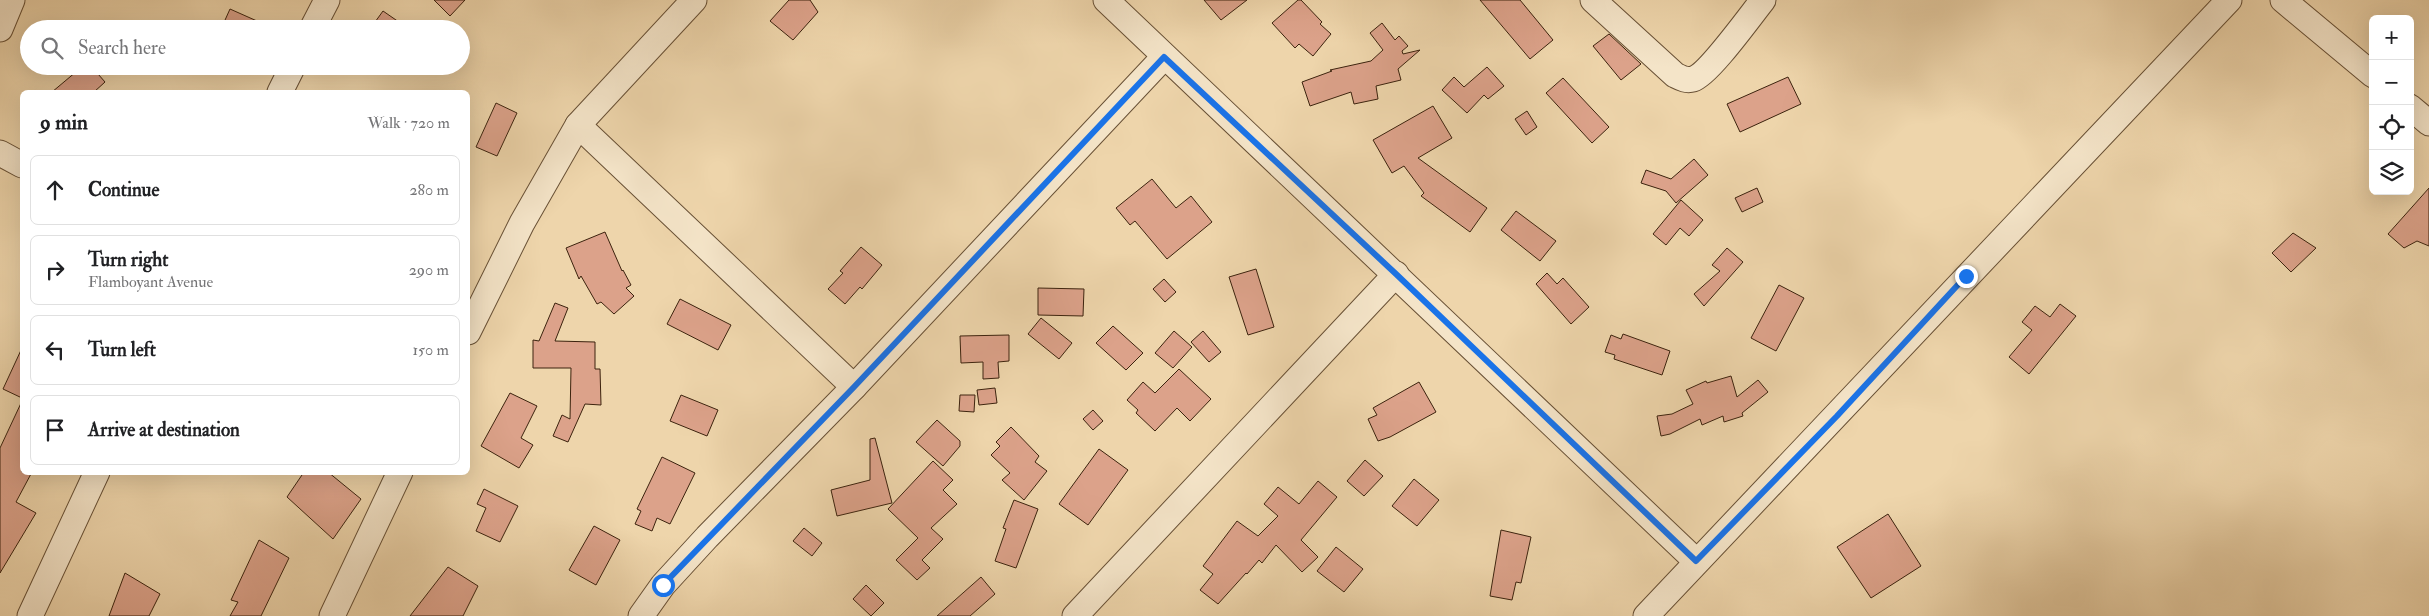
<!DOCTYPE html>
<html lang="en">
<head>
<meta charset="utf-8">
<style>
  body { margin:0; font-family:"IM FELL Double Pica",serif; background:#f6f6f6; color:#202124 }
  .controls { position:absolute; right:15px; top:15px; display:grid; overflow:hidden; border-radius:8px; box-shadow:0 5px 20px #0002 }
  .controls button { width:45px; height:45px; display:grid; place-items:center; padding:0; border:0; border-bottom:1px solid #e0e0e0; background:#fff; color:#202124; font:25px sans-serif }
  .stop { position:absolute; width:15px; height:15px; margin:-11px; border:4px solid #1a73e8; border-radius:50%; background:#fff }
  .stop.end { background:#1a73e8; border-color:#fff; box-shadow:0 1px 5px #0008 }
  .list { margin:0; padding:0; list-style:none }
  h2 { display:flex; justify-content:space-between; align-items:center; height:65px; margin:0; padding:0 20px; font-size:21px }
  h2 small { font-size:16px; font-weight:400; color:#757577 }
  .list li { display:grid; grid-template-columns:32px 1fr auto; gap:15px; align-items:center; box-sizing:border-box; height:70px; margin:0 10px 10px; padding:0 10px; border:1px solid #e0e0e0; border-radius:8px }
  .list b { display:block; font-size:19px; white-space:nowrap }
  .list p { margin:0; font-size:16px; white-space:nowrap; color:#757577 }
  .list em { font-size:16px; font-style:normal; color:#757577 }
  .icon { flex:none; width:28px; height:28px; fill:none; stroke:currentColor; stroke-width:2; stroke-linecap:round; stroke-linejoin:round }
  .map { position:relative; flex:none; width:2429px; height:616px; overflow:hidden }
  .search { position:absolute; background:#fff; box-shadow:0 5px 20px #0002; left:20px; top:20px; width:450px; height:55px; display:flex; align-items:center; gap:12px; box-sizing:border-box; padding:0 18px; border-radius:28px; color:#757577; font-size:19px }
  .panel { position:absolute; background:#fff; box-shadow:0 5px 20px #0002; left:20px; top:90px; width:450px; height:385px; border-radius:8px }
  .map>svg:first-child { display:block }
  .building { fill:#dca28a; stroke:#3c230e }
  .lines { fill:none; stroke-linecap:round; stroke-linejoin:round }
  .minor-casing { stroke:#685035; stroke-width:27 }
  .minor { stroke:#f4e4c8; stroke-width:25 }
  .route { stroke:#1a73e8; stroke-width:6 }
</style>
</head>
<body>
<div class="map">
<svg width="2429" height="616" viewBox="0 0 2429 616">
  <rect width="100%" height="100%" fill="#eed5ab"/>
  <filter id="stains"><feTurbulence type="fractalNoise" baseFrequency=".004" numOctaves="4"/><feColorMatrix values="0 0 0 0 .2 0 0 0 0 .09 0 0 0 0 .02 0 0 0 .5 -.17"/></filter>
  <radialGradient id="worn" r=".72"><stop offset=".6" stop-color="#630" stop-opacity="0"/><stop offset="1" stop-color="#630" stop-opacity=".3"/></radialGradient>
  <g class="building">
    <polygon points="434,0 465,0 450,16"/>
    <polygon points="789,0 810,0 818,12 793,40 770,21"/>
    <polygon points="1204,0 1247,0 1221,20"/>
    <polygon points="1298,0 1301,0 1322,22 1320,24 1331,34 1313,56 1299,44 1295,48 1272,23"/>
    <polygon points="1480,0 1520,0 1553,40 1530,59"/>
    <polygon points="230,9 275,29 221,29"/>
    <polygon points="383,11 409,29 370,29"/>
    <polygon points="1382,23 1395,40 1399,36 1408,46 1402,51 1403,54 1420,50 1398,69 1401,80 1376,86 1378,99 1354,104 1351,92 1310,106 1302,82 1332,71 1330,70 1371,61 1383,50 1370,33"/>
    <polygon points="1609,34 1641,64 1621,80 1593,46"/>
    <polygon points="83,66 91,66 105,82 94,92 52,92"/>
    <polygon points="1487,67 1504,86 1488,99 1484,95 1467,113 1442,90 1454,77 1464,87"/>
    <polygon points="1788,77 1801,104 1740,132 1727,104"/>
    <polygon points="1563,78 1609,127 1592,143 1546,93"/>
    <polygon points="496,103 517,113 497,156 476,147"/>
    <polygon points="1433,106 1452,138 1418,158 1487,208 1470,232 1421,196 1424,193 1404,166 1392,173 1373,140"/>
    <polygon points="1527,111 1537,127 1526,135 1515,119"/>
    <polygon points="1694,159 1708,175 1676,203 1666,191 1641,183 1646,170 1671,179"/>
    <polygon points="1152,179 1176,208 1191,196 1212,222 1167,259 1135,221 1130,225 1116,208"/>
    <polygon points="1757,188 1763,202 1742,212 1735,198"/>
    <polygon points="2429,188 2429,246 2417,241 2404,248 2388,234"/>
    <polygon points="1681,200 1703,220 1689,236 1680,228 1666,245 1653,234"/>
    <polygon points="1516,211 1556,241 1540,261 1501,230"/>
    <polygon points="605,232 622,271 623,270 631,285 626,288 634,296 614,314 601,302 597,304 581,276 579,279 566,248"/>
    <polygon points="2293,233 2316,248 2291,272 2272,253"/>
    <polygon points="861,247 882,265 862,289 860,287 845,304 828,289 843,273 840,271"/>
    <polygon points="1727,248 1743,262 1704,306 1694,294 1720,271 1712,265"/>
    <polygon points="1256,269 1274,327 1248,335 1229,277"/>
    <polygon points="1547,273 1557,284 1563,278 1589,307 1571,324 1536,284"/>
    <polygon points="1164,279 1176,292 1165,302 1153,289"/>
    <polygon points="1779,285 1804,298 1776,351 1751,338"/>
    <polygon points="1038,288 1084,289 1083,316 1038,315"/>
    <polygon points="680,299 731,325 718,350 667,324"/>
    <polygon points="555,303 568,308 555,341 595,342 595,369 600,369 601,405 585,404 568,442 553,436 562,415 570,419 571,368 533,368 533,340 539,341"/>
    <polygon points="2060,304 2076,316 2029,374 2009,357 2032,330 2022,322 2035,306 2050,317"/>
    <polygon points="1041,318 1072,343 1059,359 1028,334"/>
    <polygon points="1113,326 1143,353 1126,370 1096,343"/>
    <polygon points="1174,331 1192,347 1173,368 1155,353"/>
    <polygon points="1203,331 1221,352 1209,362 1191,342"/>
    <polygon points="1623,334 1670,351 1662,375 1614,359 1615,355 1605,352 1611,335 1621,339"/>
    <polygon points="1009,335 1009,361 998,362 999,378 983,379 983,362 961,363 960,336"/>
    <polygon points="22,348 22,398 3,389"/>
    <polygon points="1179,369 1211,399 1190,421 1177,408 1155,431 1136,413 1138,410 1127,400 1143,382 1155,393"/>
    <polygon points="1731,376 1737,397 1758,380 1768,392 1742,413 1743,416 1724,422 1723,416 1702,425 1700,419 1670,434 1661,436 1657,416 1672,414 1693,404 1686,390 1706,381 1707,383"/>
    <polygon points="1419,382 1436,412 1390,437 1378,441 1368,419 1377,415 1373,408"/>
    <polygon points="995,388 997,403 979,405 977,390"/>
    <polygon points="510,393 537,406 521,438 533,445 519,468 481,446"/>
    <polygon points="681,395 718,410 707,436 670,421"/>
    <polygon points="960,395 975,395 974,412 959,411"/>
    <polygon points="22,401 22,472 32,472 16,502 36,513 0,573 0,448"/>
    <polygon points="1093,410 1103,421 1093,430 1083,419"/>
    <polygon points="937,420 960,441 960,446 943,466 916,442"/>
    <polygon points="1011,427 1039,456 1035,462 1047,471 1024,500 1002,480 1010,473 991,455 1000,446 996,442"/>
    <polygon points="875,438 892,503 837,516 831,490 870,480 870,439"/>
    <polygon points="1099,449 1128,470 1088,525 1059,504"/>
    <polygon points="662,457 695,473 670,524 657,518 652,531 635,524 641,511 637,509"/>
    <polygon points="1365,460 1383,476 1364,496 1347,481"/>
    <polygon points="933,461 953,480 943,490 957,504 931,528 943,539 922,560 930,568 917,580 896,560 918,538 888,509"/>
    <polygon points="304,472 328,472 361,499 333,539 287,497"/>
    <polygon points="1414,479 1439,500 1417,526 1392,506"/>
    <polygon points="1318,481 1337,497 1301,540 1318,557 1302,572 1276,545 1262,563 1259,560 1247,574 1246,573 1218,604 1200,590 1213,574 1203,566 1237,521 1258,536 1278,516 1264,504 1278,487 1299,504"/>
    <polygon points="484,489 518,506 500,542 476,531 486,508 477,504"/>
    <polygon points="1014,500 1038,509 1016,568 995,561 1006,529 1003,528"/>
    <polygon points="1888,514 1921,566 1871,598 1837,547"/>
    <polygon points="594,526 620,540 596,585 569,570"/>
    <polygon points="804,528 822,543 812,556 793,541"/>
    <polygon points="1501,530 1531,537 1521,583 1516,582 1512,600 1490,596"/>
    <polygon points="259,540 289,558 261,616 230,616 238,602 231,600"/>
    <polygon points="1336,547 1363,569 1344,592 1317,571"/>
    <polygon points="448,567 478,586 463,616 410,616"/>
    <polygon points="125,573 160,594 149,616 109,616"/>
    <polygon points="981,577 995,594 970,616 937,616"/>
    <polygon points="866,585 884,603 871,616 853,599"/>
  </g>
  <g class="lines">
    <g class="minor-casing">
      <g id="minor">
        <polyline points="1106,0 1696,561"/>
        <path d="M 1593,0 L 1675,75 C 1681,78 1686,81 1693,79 C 1708,75 1751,15 1763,0"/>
        <polyline points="2283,0 2373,75"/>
        <polyline points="0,29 12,0"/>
        <polyline points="312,29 327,0"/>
        <polyline points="280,92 293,66"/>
        <polyline points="2410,107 2429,123"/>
        <polyline points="578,125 854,387"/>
        <polyline points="0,153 22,165"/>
        <polyline points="468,332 522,223 578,125 694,0"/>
        <polyline points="30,616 97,472"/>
        <polyline points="332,616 400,472"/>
        <polyline points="641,616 663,585 707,537 854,387 1164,57"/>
        <polyline points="1075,616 1396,274"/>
        <polyline points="1646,616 2229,0"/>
      </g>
    </g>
    <use href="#minor" class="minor"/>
  </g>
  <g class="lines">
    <polyline class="route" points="663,585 854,387 1164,57 1396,274 1696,561 1837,416 1966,276"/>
  </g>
  <rect width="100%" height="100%" filter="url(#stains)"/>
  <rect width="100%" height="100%" fill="url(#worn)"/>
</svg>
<div class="controls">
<button>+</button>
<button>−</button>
<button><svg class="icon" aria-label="locate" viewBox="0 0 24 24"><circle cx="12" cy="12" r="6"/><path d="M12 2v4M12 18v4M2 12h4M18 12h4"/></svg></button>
<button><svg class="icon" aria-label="layers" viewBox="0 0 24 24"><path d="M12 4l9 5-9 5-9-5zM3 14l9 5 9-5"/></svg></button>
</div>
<div class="stop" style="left:663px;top:585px"></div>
<div class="stop end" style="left:1966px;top:276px"></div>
<div class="search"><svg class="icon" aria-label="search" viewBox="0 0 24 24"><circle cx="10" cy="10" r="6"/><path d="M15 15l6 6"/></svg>Search here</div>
<section class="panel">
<h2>9 min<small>Walk · 720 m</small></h2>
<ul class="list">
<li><svg class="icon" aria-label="ahead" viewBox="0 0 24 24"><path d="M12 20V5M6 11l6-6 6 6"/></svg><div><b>Continue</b></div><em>280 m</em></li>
<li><svg class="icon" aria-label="right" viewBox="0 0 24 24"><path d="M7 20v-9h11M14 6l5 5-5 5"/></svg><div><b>Turn right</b><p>Flamboyant Avenue</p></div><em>290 m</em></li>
<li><svg class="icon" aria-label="left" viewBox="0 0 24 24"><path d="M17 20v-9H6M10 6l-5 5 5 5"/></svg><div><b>Turn left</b></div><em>150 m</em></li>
<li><svg class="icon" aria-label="arrive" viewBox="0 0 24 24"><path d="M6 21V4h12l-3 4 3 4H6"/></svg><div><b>Arrive at destination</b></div></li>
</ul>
</section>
</div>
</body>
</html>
